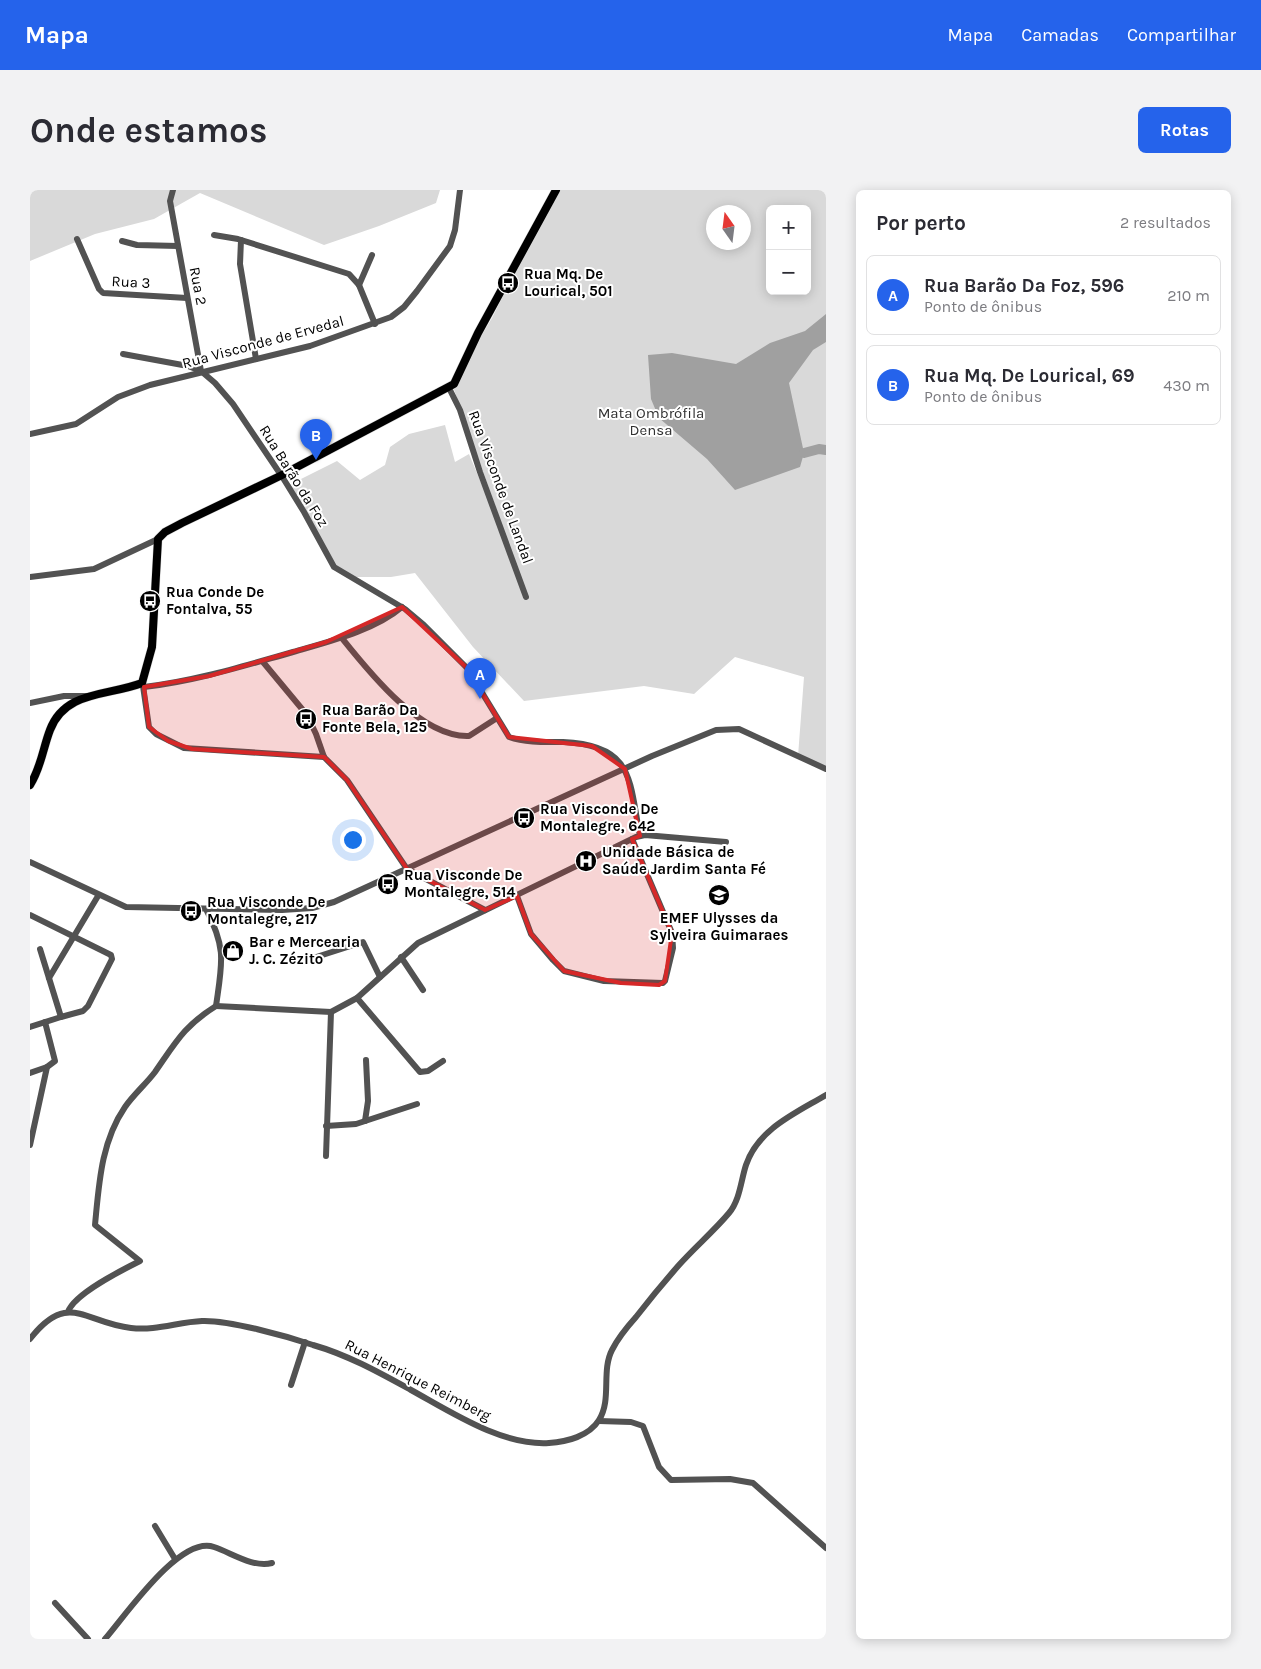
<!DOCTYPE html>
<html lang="pt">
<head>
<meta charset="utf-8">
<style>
  body { margin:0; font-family:Karla,sans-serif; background:#f2f2f3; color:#2b2b33 }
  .controls { position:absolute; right:15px; top:15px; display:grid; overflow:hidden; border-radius:8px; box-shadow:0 2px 12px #0003 }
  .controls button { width:45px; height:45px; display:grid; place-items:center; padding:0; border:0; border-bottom:1px solid #e1e1e2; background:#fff; color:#2b2b33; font:25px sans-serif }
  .compass { position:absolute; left:676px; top:15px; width:45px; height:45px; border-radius:50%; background:#fff; box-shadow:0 2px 12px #0003; rotate:346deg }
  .you { position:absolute; left:322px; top:649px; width:18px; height:18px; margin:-12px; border:4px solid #fff; border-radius:50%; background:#1a73e8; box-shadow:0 0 0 8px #1a73e833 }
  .badge { display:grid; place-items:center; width:32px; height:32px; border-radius:50%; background:#2563eb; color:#fff; font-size:16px; font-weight:700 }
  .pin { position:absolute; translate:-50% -41px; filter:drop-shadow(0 1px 2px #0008) }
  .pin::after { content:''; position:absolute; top:26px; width:18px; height:15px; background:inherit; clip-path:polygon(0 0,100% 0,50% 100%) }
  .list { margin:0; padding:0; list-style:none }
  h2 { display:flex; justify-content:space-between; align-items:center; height:65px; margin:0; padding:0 20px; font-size:21px }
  h2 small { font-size:16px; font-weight:400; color:#7c7c81 }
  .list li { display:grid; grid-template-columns:32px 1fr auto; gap:15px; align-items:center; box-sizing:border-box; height:80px; margin:0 10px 10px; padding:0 10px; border:1px solid #e1e1e2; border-radius:8px }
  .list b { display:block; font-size:19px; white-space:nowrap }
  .list p { margin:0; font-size:16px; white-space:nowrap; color:#7c7c81 }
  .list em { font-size:16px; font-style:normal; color:#7c7c81 }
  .map { position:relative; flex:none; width:796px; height:1449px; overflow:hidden; border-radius:8px }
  header { display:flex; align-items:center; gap:30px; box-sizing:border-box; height:70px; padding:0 25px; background:#2563eb; color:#fff }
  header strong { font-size:24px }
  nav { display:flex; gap:28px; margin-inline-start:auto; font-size:18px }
  .intro { display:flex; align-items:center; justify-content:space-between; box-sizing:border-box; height:120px; padding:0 30px }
  h1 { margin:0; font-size:35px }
  .button { padding:12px 22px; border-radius:8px; background:#2563eb; color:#fff; font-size:18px; font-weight:700 }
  main { display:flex; gap:30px; padding:0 30px }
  aside { flex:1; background:#fff; border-radius:8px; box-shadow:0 2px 12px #0003 }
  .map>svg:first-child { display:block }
  .green { fill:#d9d9d9; fill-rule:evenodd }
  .water { fill:#a0a0a0 }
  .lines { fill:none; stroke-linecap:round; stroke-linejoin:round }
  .river { stroke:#a0a0a0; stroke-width:10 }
  .major-casing { stroke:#dbdbdb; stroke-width:9 }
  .minor { stroke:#525252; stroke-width:6 }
  .major { stroke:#000; stroke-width:8 }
  .marked { fill:#d62828; fill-opacity:0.2; stroke:#d62828; stroke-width:4; stroke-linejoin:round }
  .labels { text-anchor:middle; stroke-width:4; stroke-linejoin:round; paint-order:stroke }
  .poi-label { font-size:15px; font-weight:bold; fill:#000; stroke:#fff; text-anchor:start }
  .street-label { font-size:15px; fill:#000; stroke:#fff }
  .park-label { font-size:15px; fill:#303030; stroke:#fff }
</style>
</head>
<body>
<header>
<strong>Mapa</strong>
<nav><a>Mapa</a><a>Camadas</a><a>Compartilhar</a></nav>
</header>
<div class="intro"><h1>Onde estamos</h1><a class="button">Rotas</a></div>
<main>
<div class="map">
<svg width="796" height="1449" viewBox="0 0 796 1449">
  <rect width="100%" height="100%" fill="#fff"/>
  <g class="green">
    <polygon points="0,0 410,0 406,13 349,36 294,55 170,3 124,29 65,44 0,71"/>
    <path d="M 525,0 L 796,0 L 796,577 L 768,566 L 774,487 L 705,467 L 664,504 L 614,496 L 494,511 L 443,457 L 385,383 L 361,387 L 321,387 L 307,379 L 259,295 L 307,271 L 330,290 L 355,275 L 360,257 L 379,244 L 415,235 L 425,272 L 439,264 L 492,391 L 422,194 L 462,128 ZM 740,19 L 777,19 L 777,101 L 740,101 ZM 684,22 L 714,22 L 714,52 L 684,52 Z"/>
  </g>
  <polygon class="water" points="796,124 796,152 783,160 759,193 774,263 770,277 705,300 677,269 629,228 621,209 618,165 642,163 706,174 740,153 775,141"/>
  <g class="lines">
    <polyline class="river" points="774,263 789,259 796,260"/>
    <g class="major-casing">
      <path id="major" d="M 0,595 C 11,578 13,558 20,540 C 35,500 79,506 112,493 L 122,457 L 128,349 L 135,342 L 152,333 L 250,286 L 424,194 L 448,143 L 526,0"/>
    </g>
    <g class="minor">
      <polyline points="143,0 140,11 171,181"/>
      <polyline points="184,45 208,49 319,84 329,95 345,134"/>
      <polyline points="47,49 69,99 73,103 157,108"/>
      <polyline points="211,50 210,74 226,169"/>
      <polyline points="92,51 107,55 148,56"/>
      <polyline points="329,95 342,65"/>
      <path d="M 93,164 L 158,176 L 171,181 L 185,193 L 203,214 L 253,288 L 274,322 L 304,377 L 375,419 L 394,435 L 437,478 L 479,547 C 496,553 516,552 533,552 C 604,555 599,590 610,646"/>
      <polyline points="419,198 430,220 450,282 496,407"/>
      <polyline points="0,244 46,234 88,207 120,195 280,156 361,127 374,117 387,101 420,56 425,40 430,0"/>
      <polyline points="0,387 64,379 128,349"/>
      <path d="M 311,447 C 339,482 391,548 439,546 L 467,528"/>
      <polyline points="233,472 277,525 286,544 294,567 317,590 377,679 455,720"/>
      <polyline points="113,496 119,537 126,544 154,558 294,567"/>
      <path d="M 114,497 C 166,491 213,476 263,462 C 297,452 344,441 372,417"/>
      <polyline points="0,513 34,506 57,506"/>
      <polyline points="0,672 96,717 252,720 282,718 304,712 622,566 686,540 709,539 796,579"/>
      <polyline points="487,706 501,744 523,770 534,781 574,791 633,793 635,791 643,758 642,743 602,649"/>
      <polyline points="0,725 81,765 82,769 58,816 53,821 31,827 10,759"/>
      <polyline points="371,767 393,800"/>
      <polyline points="280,769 333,752 350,787"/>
      <polyline points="19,788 68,706"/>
      <polyline points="327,808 390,882 398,881 413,871"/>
      <polyline points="186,816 301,822 327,808 388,753 606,647 615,645 696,652"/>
      <polyline points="0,837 31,827"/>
      <polyline points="0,883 17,877"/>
      <polyline points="335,931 338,911 336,870"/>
      <polyline points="296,936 326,934 387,914"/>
      <polyline points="0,955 17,877 25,871 15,832"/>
      <polyline points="296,966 301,822"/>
      <path d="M 38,1122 C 44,1104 92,1080 110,1071 L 65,1035 C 69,994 71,952 95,917 C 104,904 116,894 125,882 C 146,852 154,836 186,816 C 192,773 197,759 176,719"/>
      <path d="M 0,1149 C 38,1100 55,1133 101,1138 C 126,1141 148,1132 172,1131 C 199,1130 256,1146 283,1155 C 318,1165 350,1183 381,1200 C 421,1222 472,1256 519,1253 C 537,1252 559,1246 569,1230 C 582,1210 571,1181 582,1160 C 588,1148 597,1137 606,1127 C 620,1109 634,1092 649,1075 C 665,1057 684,1041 699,1023 C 710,1010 711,990 716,975 C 728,939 766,923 796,905"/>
      <polyline points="261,1195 275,1152"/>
      <polyline points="569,1231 601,1232 613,1236 629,1277 641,1290 700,1289 723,1293 796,1358"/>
      <polyline points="125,1336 145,1369"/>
      <polyline points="25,1413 58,1449"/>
      <path d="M 75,1449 C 96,1425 150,1345 184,1357 C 202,1363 223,1378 242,1373"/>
    </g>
    <use href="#major" class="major"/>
  </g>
  <path class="marked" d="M 372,417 L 437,478 L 479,547 L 562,556 L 595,579 L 610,646 L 602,649 L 642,743 L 635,791 L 629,795 L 591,793 L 534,781 L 501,744 L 487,706 L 455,720 L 377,679 L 317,590 L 294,567 L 162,559 L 138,551 L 119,537 L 114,497 L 179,486 L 296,452 Z"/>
  <defs>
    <g id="bus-disc" transform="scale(1.125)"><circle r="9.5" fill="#000" stroke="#fff"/><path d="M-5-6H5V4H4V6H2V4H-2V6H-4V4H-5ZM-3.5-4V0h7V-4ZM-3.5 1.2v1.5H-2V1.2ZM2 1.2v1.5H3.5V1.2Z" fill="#fff"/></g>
    <g id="hospital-disc" transform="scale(1.125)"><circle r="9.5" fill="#000" stroke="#fff"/><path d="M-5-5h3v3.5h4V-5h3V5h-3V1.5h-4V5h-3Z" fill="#fff"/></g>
    <g id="school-disc" transform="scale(1.125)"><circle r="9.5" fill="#000" stroke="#fff"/><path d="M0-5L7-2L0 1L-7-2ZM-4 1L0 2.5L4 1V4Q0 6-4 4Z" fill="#fff"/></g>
    <g id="shop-disc" transform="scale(1.125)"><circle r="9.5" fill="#000" stroke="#fff"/><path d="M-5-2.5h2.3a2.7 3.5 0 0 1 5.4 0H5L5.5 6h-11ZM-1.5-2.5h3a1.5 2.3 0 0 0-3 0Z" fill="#fff"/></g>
  </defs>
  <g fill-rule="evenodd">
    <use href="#bus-disc" x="478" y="93"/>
    <use href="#bus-disc" x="120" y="411"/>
    <use href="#bus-disc" x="276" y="529"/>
    <use href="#bus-disc" x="494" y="628"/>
    <use href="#hospital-disc" x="556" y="671"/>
    <use href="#bus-disc" x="358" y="694"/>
    <use href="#school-disc" x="689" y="705"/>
    <use href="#bus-disc" x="161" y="721"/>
    <use href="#shop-disc" x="203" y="761"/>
  </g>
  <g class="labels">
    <g class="poi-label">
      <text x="494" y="89">Rua Mq. De<tspan x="494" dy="17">Lourical, 501</tspan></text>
      <text x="136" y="407">Rua Conde De<tspan x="136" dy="17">Fontalva, 55</tspan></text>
      <text x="292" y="525">Rua Barão Da<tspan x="292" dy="17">Fonte Bela, 125</tspan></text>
      <text x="510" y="624">Rua Visconde De<tspan x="510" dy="17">Montalegre, 642</tspan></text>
      <text x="572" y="667">Unidade Básica de<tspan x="572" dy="17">Saúde Jardim Santa Fé</tspan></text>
      <text x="374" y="690">Rua Visconde De<tspan x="374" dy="17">Montalegre, 514</tspan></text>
      <text x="177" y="717">Rua Visconde De<tspan x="177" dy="17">Montalegre, 217</tspan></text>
      <text x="689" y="733" text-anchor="middle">EMEF Ulysses da<tspan x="689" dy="17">Sylveira Guimaraes</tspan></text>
      <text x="219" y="757">Bar e Mercearia<tspan x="219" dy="17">J. C. Zézito</tspan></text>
    </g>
    <g class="street-label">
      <text transform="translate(101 92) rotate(3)" y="5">Rua 3</text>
      <text transform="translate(168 96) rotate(79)" y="5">Rua 2</text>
      <text transform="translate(233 152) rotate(-15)" y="5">Rua Visconde de Ervedal</text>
      <text transform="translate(264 286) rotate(58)" y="5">Rua Barão da Foz</text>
      <text transform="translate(471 297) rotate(70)" y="5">Rua Visconde de Landal</text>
      <text transform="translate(388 1190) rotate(27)" y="5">Rua Henrique Reimberg</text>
    </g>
    <g class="park-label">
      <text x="621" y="228">Mata Ombrófila<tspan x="621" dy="17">Densa</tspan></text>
    </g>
  </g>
</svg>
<div class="controls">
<button>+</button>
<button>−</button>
</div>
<svg class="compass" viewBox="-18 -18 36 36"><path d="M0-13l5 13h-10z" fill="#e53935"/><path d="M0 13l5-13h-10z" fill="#7c7c81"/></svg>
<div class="you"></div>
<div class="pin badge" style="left:450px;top:509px">A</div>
<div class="pin badge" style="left:286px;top:270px">B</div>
</div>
<aside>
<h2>Por perto<small>2 resultados</small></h2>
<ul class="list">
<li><span class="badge">A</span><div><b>Rua Barão Da Foz, 596</b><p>Ponto de ônibus</p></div><em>210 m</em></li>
<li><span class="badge">B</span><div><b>Rua Mq. De Lourical, 69</b><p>Ponto de ônibus</p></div><em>430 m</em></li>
</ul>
</aside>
</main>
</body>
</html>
